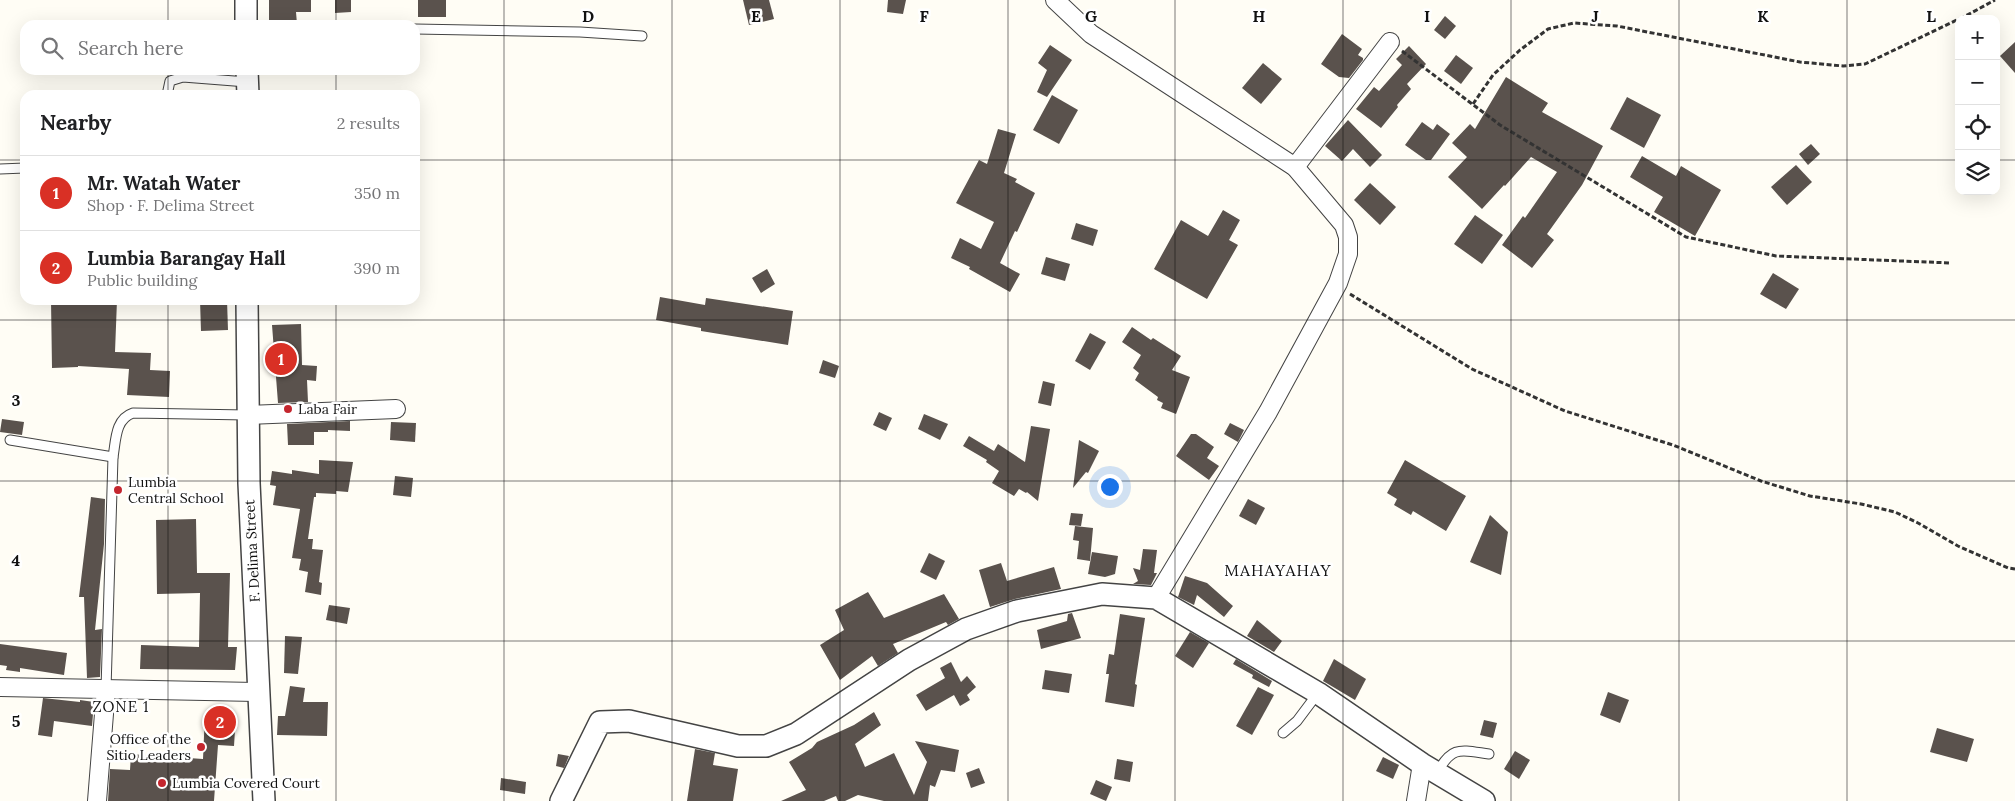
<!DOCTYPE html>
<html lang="en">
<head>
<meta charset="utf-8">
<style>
  body { margin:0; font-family:Lora,serif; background:#f2f2f2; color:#202124 }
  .controls { position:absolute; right:15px; top:15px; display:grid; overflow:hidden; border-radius:10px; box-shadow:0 5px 20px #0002 }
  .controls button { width:45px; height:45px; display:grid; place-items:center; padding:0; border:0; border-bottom:1px solid #e0e0e0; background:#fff; color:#202124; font:25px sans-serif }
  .you { position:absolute; left:1109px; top:486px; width:18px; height:18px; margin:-12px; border:4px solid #fff; border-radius:50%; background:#1a73e8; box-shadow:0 0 0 8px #1a73e833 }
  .badge { display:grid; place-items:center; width:32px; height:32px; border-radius:50%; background:#d93025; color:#fff; font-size:16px; font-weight:700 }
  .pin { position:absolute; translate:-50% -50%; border:2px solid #fff; box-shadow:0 1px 5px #0006 }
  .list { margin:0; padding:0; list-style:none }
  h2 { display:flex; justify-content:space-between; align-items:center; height:65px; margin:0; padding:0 20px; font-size:21px }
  h2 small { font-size:16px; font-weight:400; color:#757577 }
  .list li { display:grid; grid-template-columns:32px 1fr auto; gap:15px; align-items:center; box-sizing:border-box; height:75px; padding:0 20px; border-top:1px solid #e0e0e0 }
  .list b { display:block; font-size:19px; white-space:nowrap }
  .list p { margin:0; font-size:16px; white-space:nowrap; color:#757577 }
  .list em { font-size:16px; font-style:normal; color:#757577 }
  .icon { flex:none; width:28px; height:28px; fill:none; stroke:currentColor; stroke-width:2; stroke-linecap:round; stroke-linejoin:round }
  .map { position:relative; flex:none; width:2015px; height:801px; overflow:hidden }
  .search { position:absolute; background:#fff; box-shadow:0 5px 20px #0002; left:20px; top:20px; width:400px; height:55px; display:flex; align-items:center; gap:12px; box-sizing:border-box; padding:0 18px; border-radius:15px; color:#757577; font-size:19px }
  .panel { position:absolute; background:#fff; box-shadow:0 5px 20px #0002; left:20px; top:90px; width:400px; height:215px; border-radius:15px }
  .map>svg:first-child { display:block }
  .building { fill:#5a524d }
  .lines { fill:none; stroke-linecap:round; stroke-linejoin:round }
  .service-casing { stroke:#444; stroke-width:11 }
  .minor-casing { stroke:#444; stroke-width:20 }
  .tertiary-casing { stroke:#444; stroke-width:24 }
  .path { stroke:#333; stroke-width:3; stroke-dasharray:5 2.5; stroke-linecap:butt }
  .service { stroke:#fff; stroke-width:9 }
  .minor { stroke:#fff; stroke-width:18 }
  .tertiary { stroke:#fff; stroke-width:21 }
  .grid { fill:none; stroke:#111; stroke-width:1; stroke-opacity:0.55 }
  .poi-dot { fill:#c4262e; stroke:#fff; stroke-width:2 }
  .labels { text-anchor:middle; stroke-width:5; stroke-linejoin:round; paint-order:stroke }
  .poi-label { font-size:14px; fill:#111; stroke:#fff; text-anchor:start }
  .street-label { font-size:14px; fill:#111; stroke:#fff }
  .neighbourhood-label { font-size:15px; letter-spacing:1px; fill:#111; stroke:#fff }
  .quarter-label { font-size:16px; letter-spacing:1px; fill:#111; stroke:#fff }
  .grid-label { font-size:16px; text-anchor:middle; font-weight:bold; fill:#111; stroke:#fff; stroke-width:5; stroke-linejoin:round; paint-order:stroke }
</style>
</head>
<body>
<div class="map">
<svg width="2015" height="801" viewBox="0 0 2015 801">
  <rect width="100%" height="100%" fill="#fffdf5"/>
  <g class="building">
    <polygon points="269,0 311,0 311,12 296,12 297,24 269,24"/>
    <polygon points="335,0 351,0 351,12 335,13"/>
    <rect x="418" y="0" width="28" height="17"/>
    <polygon points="743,0 769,0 774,19 749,25"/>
    <polygon points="888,0 906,0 903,14 887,12"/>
    <polygon points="1445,16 1456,26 1445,39 1434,30"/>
    <polygon points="1342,34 1362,49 1358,55 1363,58 1363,60 1349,78 1339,77 1321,64"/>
    <polygon points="2015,42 2015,73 2000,56"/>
    <polygon points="1050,45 1072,60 1047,97 1037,92 1047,70 1038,63"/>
    <polygon points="1409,46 1426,64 1407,84 1411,89 1397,105 1398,107 1381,128 1356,109 1374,87 1379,91 1402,65 1396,59"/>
    <polygon points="1456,55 1473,68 1461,84 1444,71"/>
    <polygon points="1263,63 1282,79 1261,104 1242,88"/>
    <polygon points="1506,77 1548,103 1542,112 1603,146 1582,185 1547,234 1554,240 1532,268 1502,245 1523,216 1525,218 1557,172 1531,157 1505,186 1504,185 1482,209 1448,177 1467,157 1452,143 1470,124 1475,129"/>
    <polygon points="1052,95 1078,110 1059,144 1033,130"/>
    <polygon points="1627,97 1661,115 1644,148 1610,129"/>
    <polygon points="1348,120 1382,155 1370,167 1353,149 1342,161 1325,146"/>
    <polygon points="1422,122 1433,130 1437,124 1450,134 1431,160 1426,160 1405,145"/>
    <polygon points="998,129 1016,134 1004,173 1017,179 1015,182 1035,193 1017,232 1015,231 1000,263 1020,274 1010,292 969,269 970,267 951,258 960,238 981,249 994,222 956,203 979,160 987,164"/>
    <polygon points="1811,144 1820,154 1808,165 1799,154"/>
    <polygon points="1642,156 1676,176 1681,166 1721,190 1695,236 1654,212 1663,197 1630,177"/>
    <polygon points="1796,165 1812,182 1787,205 1771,187"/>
    <polygon points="1370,183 1396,207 1380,225 1354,200"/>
    <polygon points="1223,210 1240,220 1229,240 1238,245 1207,299 1154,269 1181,220 1208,236"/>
    <polygon points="1475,215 1503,235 1482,264 1454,244"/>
    <polygon points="1076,223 1098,230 1093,246 1071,239"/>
    <polygon points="1046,257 1070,264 1065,281 1041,274"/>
    <polygon points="767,269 775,284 761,293 752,278"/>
    <polygon points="1773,273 1799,289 1786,309 1760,294"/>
    <polygon points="660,297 705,305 706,298 793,311 788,345 701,331 701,328 656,320"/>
    <polygon points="51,300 117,300 115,352 151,353 150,370 170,371 169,397 127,395 129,369 78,366 78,367 52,368"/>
    <polygon points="200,300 227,300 228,330 201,331"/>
    <polygon points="301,324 302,365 317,366 316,381 307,380 308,402 278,403 272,325"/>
    <polygon points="1132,327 1151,340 1153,338 1181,356 1172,370 1190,377 1176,414 1161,408 1163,403 1157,400 1158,397 1135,380 1139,373 1133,368 1141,355 1122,342"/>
    <polygon points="1090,333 1106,342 1090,370 1075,361"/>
    <polygon points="823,360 839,366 835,378 819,373"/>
    <polygon points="1043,381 1055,384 1051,406 1038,403"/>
    <polygon points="879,412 892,418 886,431 873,425"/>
    <polygon points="924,414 948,424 940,440 918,429"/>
    <polygon points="2,419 24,422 22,435 0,432"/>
    <polygon points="350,421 350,431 328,430 328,432 314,432 314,445 288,445 287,424"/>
    <polygon points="391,422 416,423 415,442 390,440"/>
    <polygon points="1230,423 1244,430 1238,442 1224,434"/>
    <polygon points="1031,426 1050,429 1038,501 1027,492 1026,493 1019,489 1014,496 992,483 999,471 986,462 987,460 963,446 969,436 994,451 998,444 1025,462"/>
    <polygon points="1191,434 1196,434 1214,447 1207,458 1219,466 1209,480 1176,456"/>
    <polygon points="1079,440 1099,451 1088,473 1086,472 1073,488"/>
    <polygon points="319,460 353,462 348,492 336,491 336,494 316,493 316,497 314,497 308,539 313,539 312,549 323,550 319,582 322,583 321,595 305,592 308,572 299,570 301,559 292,558 300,509 273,505 276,486 270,485 272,471 292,474 292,470 319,474"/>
    <polygon points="1405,460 1466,496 1446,531 1413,511 1411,515 1394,505 1397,499 1387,493"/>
    <polygon points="395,476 413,478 411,497 393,495"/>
    <polygon points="91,497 105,499 104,544 95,630 102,629 100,677 87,678 84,597 79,597"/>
    <polygon points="1248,499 1265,508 1256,525 1239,516"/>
    <polygon points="1071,513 1083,514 1081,526 1069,525"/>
    <polygon points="1490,515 1508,532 1501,575 1470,562"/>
    <polygon points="196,519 197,573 230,573 228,647 237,647 235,670 140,669 141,645 199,647 200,593 157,594 156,520"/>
    <polygon points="1075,526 1093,528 1090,561 1077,559 1079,541 1073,540"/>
    <polygon points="1143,549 1157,550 1154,573 1157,573 1151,585 1133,584 1138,581 1133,568 1140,570"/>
    <polygon points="1092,552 1118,556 1115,574 1105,577 1088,574"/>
    <polygon points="929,553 945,561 936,580 920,572"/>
    <polygon points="1001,563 1007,581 1054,567 1061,589 1015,599 990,607 979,570"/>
    <polygon points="1185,576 1207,583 1233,606 1224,617 1197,595 1194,605 1178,597"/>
    <polygon points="868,592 884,618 944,594 959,619 948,625 946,622 893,644 898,653 878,666 872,656 840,680 820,645 844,630 835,610"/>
    <polygon points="329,605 350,608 347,624 326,620"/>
    <polygon points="1072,613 1081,638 1041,649 1037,630 1067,621 1068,614"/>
    <polygon points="1120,614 1145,618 1135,684 1137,685 1134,707 1105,702 1109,674 1106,674 1109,654 1114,655"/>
    <polygon points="1257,620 1282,641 1274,652 1247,636"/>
    <polygon points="1190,632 1209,643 1193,668 1175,656"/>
    <polygon points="285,636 302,637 298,674 284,673"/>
    <polygon points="0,644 67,653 64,675 20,668 20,672 6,670 7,666 0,665"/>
    <polygon points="1236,659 1272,681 1269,687 1252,678 1253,675 1233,664"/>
    <polygon points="1334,659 1366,679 1355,700 1323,681"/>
    <polygon points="951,662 961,682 967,676 976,687 967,695 970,700 960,706 954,695 926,711 916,695 945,678 940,668"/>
    <polygon points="1045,670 1072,674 1069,693 1042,689"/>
    <polygon points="290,686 305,688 303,702 328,702 327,736 277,735 278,716 285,716"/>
    <polygon points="1258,687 1274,695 1252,735 1236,726"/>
    <polygon points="1608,692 1629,700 1620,723 1600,715"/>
    <polygon points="43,698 80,702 80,700 94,702 92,726 54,721 52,737 38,735"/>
    <polygon points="874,712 881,725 855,744 865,767 894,753 914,795 927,762 915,741 959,750 955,772 941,770 935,787 930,785 928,801 884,801 858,795 845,801 838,801 836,796 824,801 781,801 806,790 789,762 812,748 817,742 854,725"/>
    <polygon points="205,713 236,714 234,746 218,745 214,801 108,801 110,769 130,770 131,754 203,759"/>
    <polygon points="1484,720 1497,723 1493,738 1480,735"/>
    <polygon points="1937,728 1974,739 1967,762 1930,752"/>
    <polygon points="695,749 715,753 713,765 738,769 733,801 687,801"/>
    <polygon points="1515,751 1530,760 1519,779 1504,769"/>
    <polygon points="558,754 569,756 564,768 556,766"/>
    <polygon points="1383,757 1399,765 1393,779 1376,771"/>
    <polygon points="1117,759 1133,762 1130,782 1114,779"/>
    <polygon points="979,768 985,783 971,788 966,773"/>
    <polygon points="501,778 526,782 525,794 500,790"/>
    <polygon points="1096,780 1112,787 1106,801 1090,794"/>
  </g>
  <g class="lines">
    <g class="service-casing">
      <g id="service">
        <polyline points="415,29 580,32 642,36"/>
        <polyline points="167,95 170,81 183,77 247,82"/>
        <polyline points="0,169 25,168"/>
        <polyline points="10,440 113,457"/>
        <path d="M 106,689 L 113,457 C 116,440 115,419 133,413 L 247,415"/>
        <polyline points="1283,733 1297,721 1318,693"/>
        <path d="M 1437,773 C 1452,745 1461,750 1489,754"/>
      </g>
    </g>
    <g class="minor-casing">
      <g id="minor">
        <polyline points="1055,0 1091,34 1295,167 1344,225 1348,237 1348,254 1338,283 1268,412 1156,598"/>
        <polyline points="1295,167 1390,42"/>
        <polyline points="247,415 396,409"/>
        <polyline points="0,687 258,692"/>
        <polyline points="97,801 106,689"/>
        <polyline points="1416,801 1422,764"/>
      </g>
    </g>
    <g class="tertiary-casing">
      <g id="tertiary">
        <polyline points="246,0 246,25"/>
        <polyline points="247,70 248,95"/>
        <polyline points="247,300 249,483 264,801"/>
        <polyline points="561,801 600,722 629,721 738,746 766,746 796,734 909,660 966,629 1017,611 1102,594 1156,598 1318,693 1422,764 1484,801"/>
      </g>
    </g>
    <g class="path">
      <polyline points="1960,19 1995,0"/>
      <polyline points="1402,51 1500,125 1686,237 1776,256 1951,263"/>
      <polyline points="1473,104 1493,75 1520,50 1548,29 1574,23 1617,26 1800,62 1843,66 1865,64 1959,19"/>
      <polyline points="1350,294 1472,369 1565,411 1673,445 1761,481 1810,496 1861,504 1895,512 1918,523 1958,546 2008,568 2015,569"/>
    </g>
    <use href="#service" class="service"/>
    <use href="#minor" class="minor"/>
    <use href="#tertiary" class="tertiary"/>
  </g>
  <path class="grid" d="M 168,0 L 168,25M 336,0 L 336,25M 504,0 L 504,801M 672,0 L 672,801M 840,0 L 840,801M 1008,0 L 1008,801M 1175,0 L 1175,801M 1343,0 L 1343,801M 1511,0 L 1511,801M 1679,0 L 1679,801M 1847,0 L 1847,801M 168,70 L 168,95M 336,70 L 336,95M 0,160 L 25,160M 415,160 L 1959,160M 1996,160 L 2015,160M 168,300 L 168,801M 336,300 L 336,801M 0,320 L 2015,320M 0,481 L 2015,481M 0,641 L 2015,641"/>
  <g class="poi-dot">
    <circle cx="288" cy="409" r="5"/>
    <circle cx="118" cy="490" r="5"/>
    <circle cx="201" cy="747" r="5"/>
    <circle cx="162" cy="783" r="5"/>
  </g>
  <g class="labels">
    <g class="poi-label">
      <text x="298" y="414">Laba Fair</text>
      <text x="128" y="487">Lumbia<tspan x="128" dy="16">Central School</tspan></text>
      <text x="191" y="744" text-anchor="end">Office of the<tspan x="191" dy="16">Sitio Leaders</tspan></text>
      <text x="172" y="788">Lumbia Covered Court</text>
    </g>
    <g class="street-label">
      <text transform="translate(252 551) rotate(-93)" y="5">F. Delima Street</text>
    </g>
    <g class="neighbourhood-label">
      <text x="121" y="712">ZONE 1</text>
    </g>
    <g class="quarter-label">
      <text x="1278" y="576">MAHAYAHAY</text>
    </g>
  </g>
  <g class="grid-label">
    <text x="588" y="22">D</text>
    <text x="756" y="22">E</text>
    <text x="924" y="22">F</text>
    <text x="1091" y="22">G</text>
    <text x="1259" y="22">H</text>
    <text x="1427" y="22">I</text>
    <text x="1595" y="22">J</text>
    <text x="1763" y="22">K</text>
    <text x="1931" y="22">L</text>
    <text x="16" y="406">3</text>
    <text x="16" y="566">4</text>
    <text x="16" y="727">5</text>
  </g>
</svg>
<div class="controls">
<button>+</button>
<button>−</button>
<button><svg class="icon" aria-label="locate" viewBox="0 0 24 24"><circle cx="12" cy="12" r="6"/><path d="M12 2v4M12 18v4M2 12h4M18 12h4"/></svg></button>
<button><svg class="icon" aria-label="layers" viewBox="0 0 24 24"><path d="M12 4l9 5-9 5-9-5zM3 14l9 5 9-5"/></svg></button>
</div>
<div class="you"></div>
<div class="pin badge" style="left:281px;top:359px">1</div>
<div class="pin badge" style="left:220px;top:722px">2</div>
<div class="search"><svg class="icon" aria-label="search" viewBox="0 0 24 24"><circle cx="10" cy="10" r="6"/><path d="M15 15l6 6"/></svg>Search here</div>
<section class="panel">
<h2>Nearby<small>2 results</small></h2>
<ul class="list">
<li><span class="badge">1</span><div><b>Mr. Watah Water</b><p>Shop · F. Delima Street</p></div><em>350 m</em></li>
<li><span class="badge">2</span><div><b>Lumbia Barangay Hall</b><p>Public building</p></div><em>390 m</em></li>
</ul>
</section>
</div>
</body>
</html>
